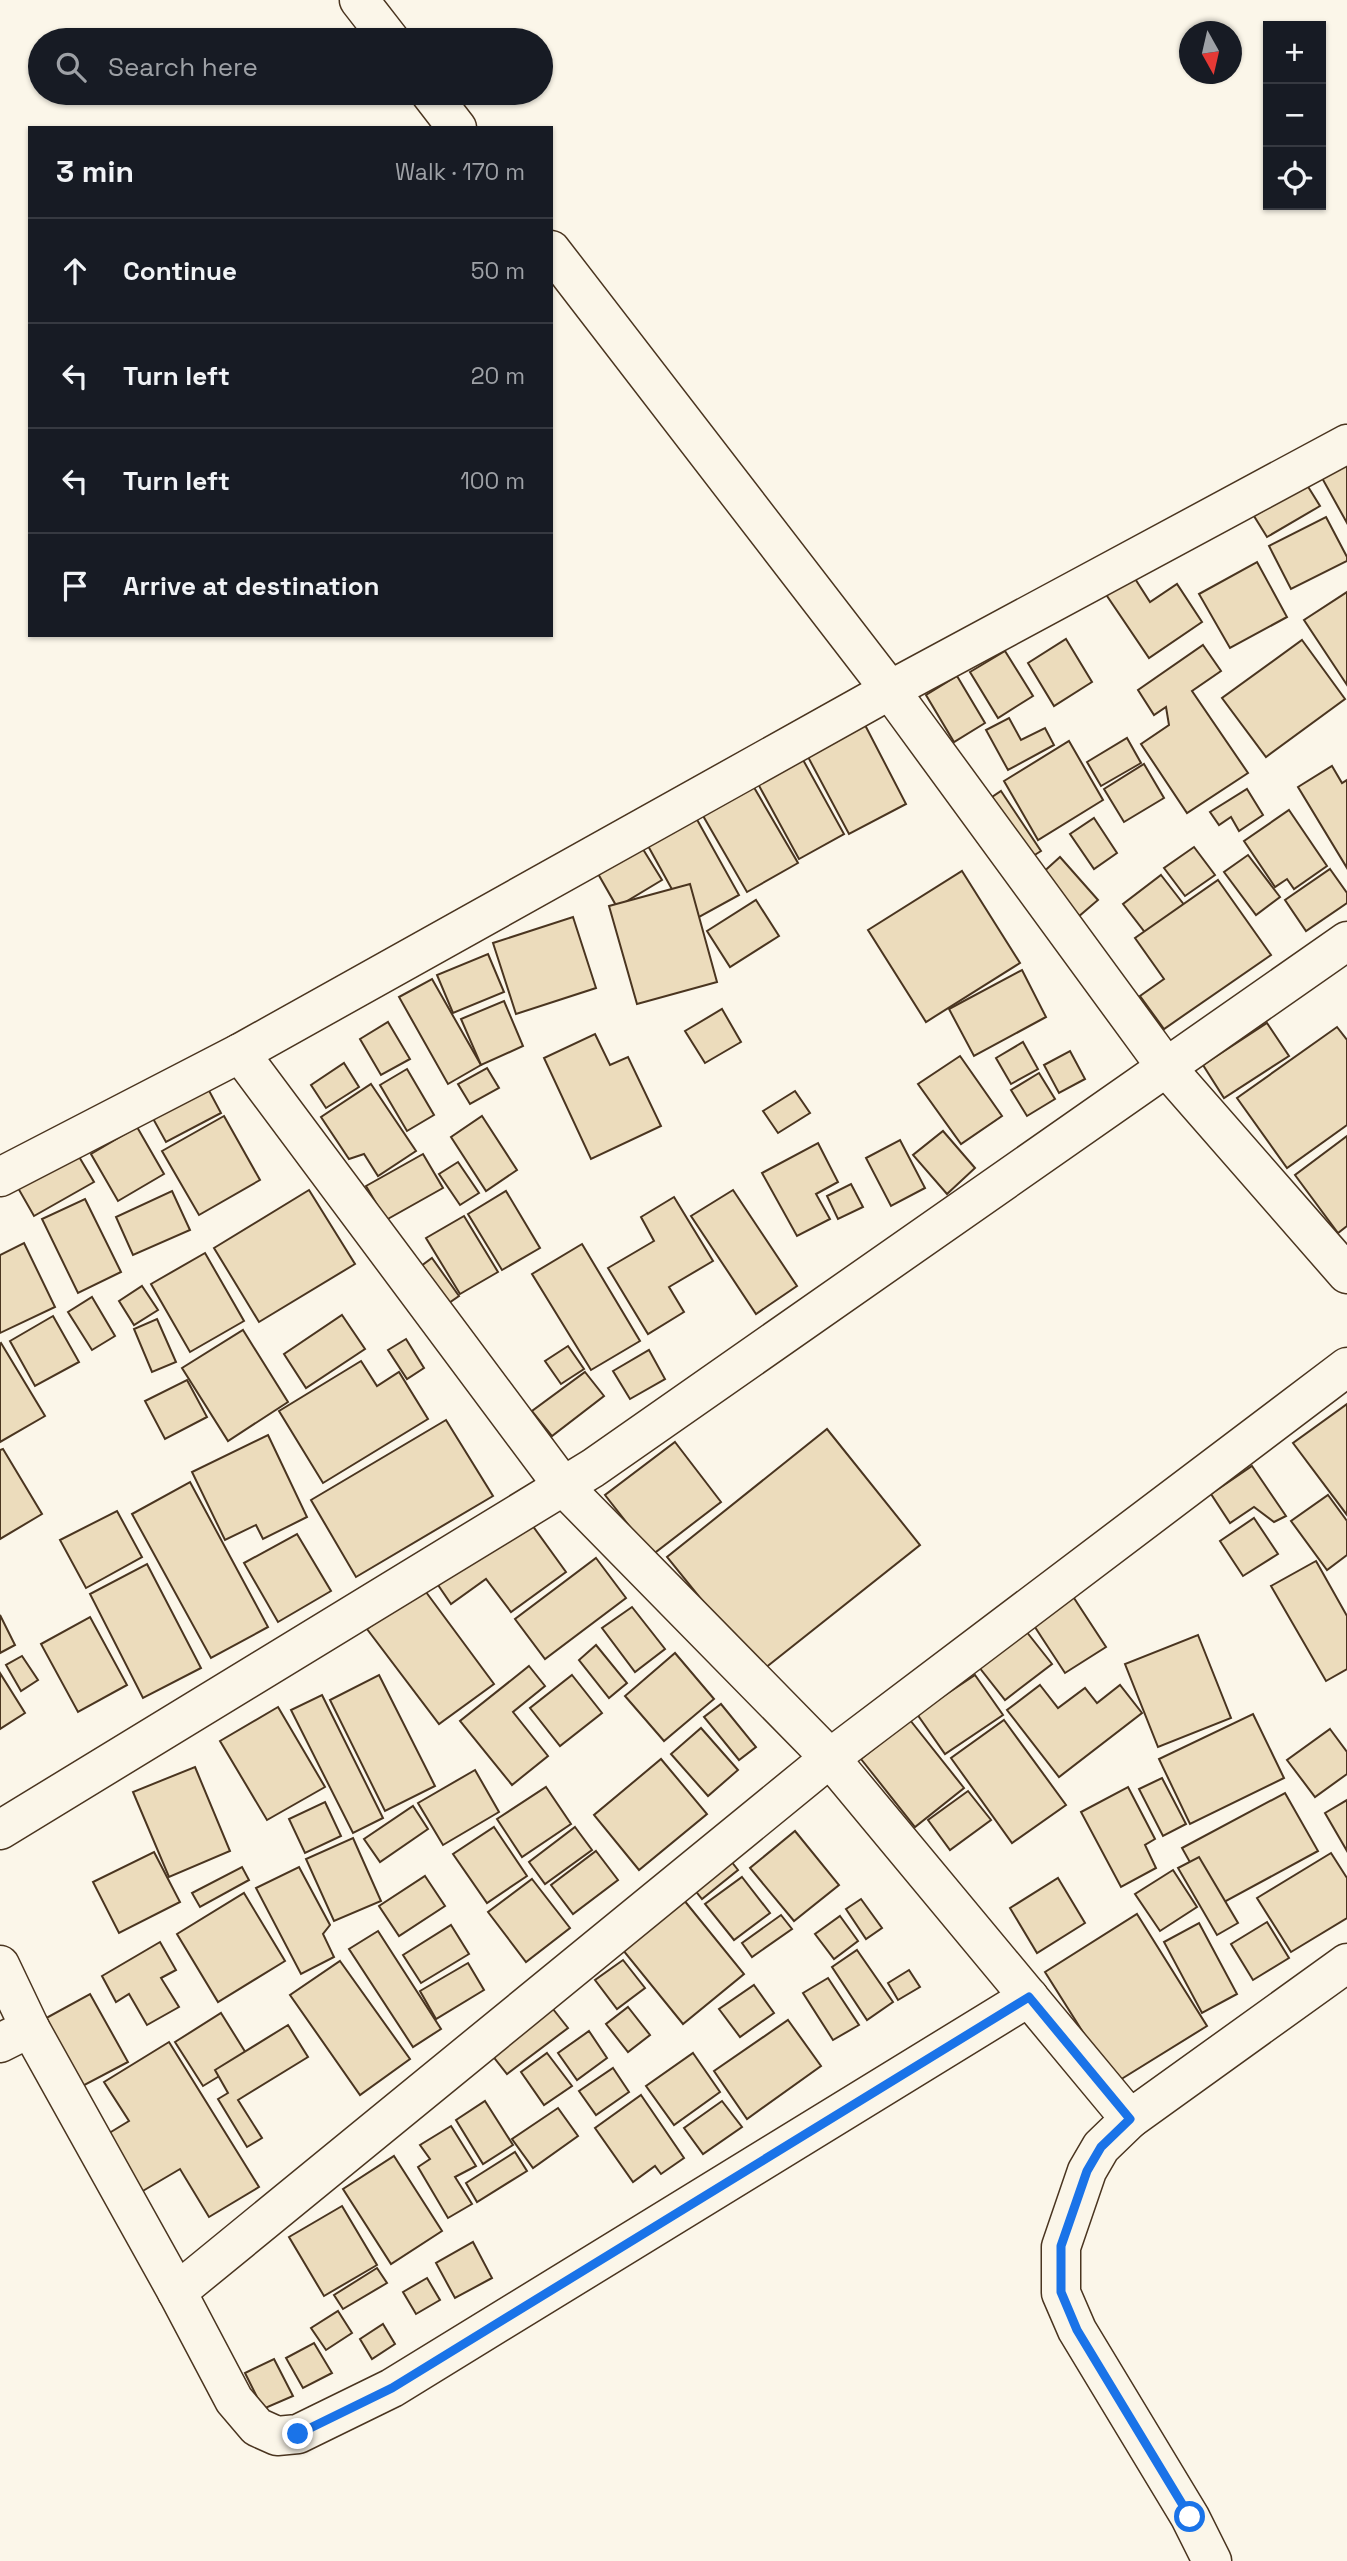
<!DOCTYPE html>
<html lang="en">
<head>
<meta charset="utf-8">
<style>
  body { margin:0; font-family:"Space Grotesk",sans-serif; background:#20242c; color:#f1f3f6 }
  .controls { position:absolute; right:21px; top:21px; display:grid; overflow:hidden; border-radius:0px; box-shadow:0 2px 5px #0004 }
  .controls button { width:63px; height:63px; display:grid; place-items:center; padding:0; border:0; border-bottom:2px solid #363941; background:#171b24; color:#f1f3f6; font:35px sans-serif }
  .compass { position:absolute; left:1179px; top:21px; width:63px; height:63px; border-radius:50%; background:#171b24; box-shadow:0 2px 5px #0004; rotate:172deg }
  .stop { position:absolute; width:21px; height:21px; margin:-16px; border:5px solid #1a73e8; border-radius:50%; background:#fff }
  .stop.end { background:#1a73e8; border-color:#fff; box-shadow:0 2px 7px #0008 }
  .list { margin:0; padding:0; list-style:none }
  h2 { display:flex; justify-content:space-between; align-items:center; height:91px; margin:0; padding:0 28px; font-size:30px }
  h2 small { font-size:23px; font-weight:400; color:#9ea1a6 }
  .list li { display:grid; grid-template-columns:46px 1fr auto; gap:21px; align-items:center; box-sizing:border-box; height:105px; padding:0 28px; border-top:2px solid #363941 }
  .list b { display:block; font-size:26px; white-space:nowrap }
  .list em { font-size:23px; font-style:normal; color:#9ea1a6 }
  .icon { flex:none; width:38px; height:38px; fill:none; stroke:currentColor; stroke-width:2; stroke-linecap:round; stroke-linejoin:round }
  .map { position:relative; flex:none; width:1347px; height:2561px; overflow:hidden }
  .search { position:absolute; background:#171b24; box-shadow:0 2px 5px #0004; left:28px; top:28px; width:525px; height:77px; display:flex; align-items:center; gap:18px; box-sizing:border-box; padding:0 24px; border-radius:38px; color:#9ea1a6; font-size:26px }
  .panel { position:absolute; background:#171b24; box-shadow:0 2px 5px #0004; left:28px; top:126px; width:525px; height:511px; border-radius:0px }
  .map>svg:first-child { display:block }
  .building { fill:#ecdcbc; stroke:#4a3520; stroke-width:2 }
  .lines { fill:none; stroke-linecap:round; stroke-linejoin:round }
  .street-casing { stroke:#4a3520; stroke-width:41 }
  .secondary-casing { stroke:#4a3520; stroke-width:41 }
  .street { stroke:#fbf6e9; stroke-width:38 }
  .secondary { stroke:#fbf6e9; stroke-width:38 }
  .route { stroke:#1a73e8; stroke-width:9 }
</style>
</head>
<body>
<div class="map">
<svg width="1347" height="2561" viewBox="0 0 1347 2561">
  <rect width="100%" height="100%" fill="#fbf6e9"/>
  <g class="building">
    <polygon points="1347,465 1347,523 1322,478"/>
    <polygon points="1307,485 1320,506 1267,537 1254,516"/>
    <polygon points="1326,517 1347,557 1347,561 1291,589 1269,546"/>
    <polygon points="1257,562 1287,617 1230,648 1199,594"/>
    <polygon points="1132,574 1150,602 1177,584 1202,622 1149,658 1105,593"/>
    <polygon points="1347,592 1347,685 1304,620"/>
    <polygon points="1066,639 1092,682 1054,706 1028,663"/>
    <polygon points="1302,640 1345,699 1266,757 1222,698"/>
    <polygon points="1203,645 1221,671 1192,691 1248,773 1187,813 1141,744 1169,725 1166,707 1154,715 1138,690"/>
    <polygon points="1005,651 1033,696 998,718 970,672"/>
    <polygon points="957,676 985,723 954,742 926,695"/>
    <polygon points="1009,718 1021,740 1045,728 1054,745 1008,770 986,730"/>
    <polygon points="865,725 906,804 849,834 807,755"/>
    <polygon points="1127,738 1141,763 1101,786 1087,762"/>
    <polygon points="1069,741 1103,800 1038,840 1004,781"/>
    <polygon points="802,758 844,834 799,859 757,782"/>
    <polygon points="1144,764 1164,798 1124,822 1104,789"/>
    <polygon points="1332,766 1342,783 1347,780 1347,868 1298,787"/>
    <polygon points="752,784 798,863 747,892 702,814"/>
    <polygon points="1247,789 1263,815 1239,831 1231,817 1219,825 1210,812"/>
    <polygon points="1001,791 1041,851 1025,861 986,801"/>
    <polygon points="1289,810 1327,866 1294,889 1287,879 1275,887 1244,841"/>
    <polygon points="695,816 739,895 690,922 647,844"/>
    <polygon points="1094,818 1117,853 1094,869 1070,834"/>
    <polygon points="641,846 662,880 617,907 597,872"/>
    <polygon points="1194,847 1215,875 1185,896 1164,868"/>
    <polygon points="1248,855 1280,897 1256,915 1224,872"/>
    <polygon points="1060,857 1098,900 1078,917 1040,875"/>
    <polygon points="1330,869 1347,893 1347,903 1306,931 1285,900"/>
    <polygon points="962,871 1020,963 926,1022 868,930"/>
    <polygon points="1161,875 1192,915 1154,944 1123,904"/>
    <polygon points="1218,880 1271,955 1164,1029 1140,996 1164,979 1135,938"/>
    <polygon points="690,884 717,982 637,1004 609,906"/>
    <polygon points="756,900 779,936 730,967 707,931"/>
    <polygon points="573,917 596,988 516,1014 493,943"/>
    <polygon points="488,954 504,992 453,1013 437,975"/>
    <polygon points="1022,970 1046,1017 974,1056 949,1009"/>
    <polygon points="432,979 481,1065 448,1084 399,997"/>
    <polygon points="504,1001 523,1046 481,1065 461,1019"/>
    <polygon points="722,1009 741,1042 705,1063 685,1031"/>
    <polygon points="388,1022 410,1059 381,1075 360,1039"/>
    <polygon points="1267,1023 1289,1056 1224,1098 1203,1065"/>
    <polygon points="1337,1027 1347,1040 1347,1125 1287,1168 1237,1098"/>
    <polygon points="595,1034 610,1065 628,1057 661,1126 591,1159 544,1058"/>
    <polygon points="1023,1042 1038,1069 1011,1084 996,1058"/>
    <polygon points="1070,1051 1085,1079 1059,1093 1044,1065"/>
    <polygon points="960,1056 1002,1116 961,1144 918,1084"/>
    <polygon points="344,1063 359,1087 326,1108 311,1085"/>
    <polygon points="487,1068 499,1088 470,1104 458,1084"/>
    <polygon points="407,1069 434,1115 407,1131 380,1085"/>
    <polygon points="1039,1073 1055,1099 1027,1116 1011,1090"/>
    <polygon points="371,1084 416,1151 378,1176 364,1154 349,1159 321,1117"/>
    <polygon points="206,1085 221,1113 166,1142 151,1115"/>
    <polygon points="795,1091 810,1113 778,1133 763,1111"/>
    <polygon points="224,1116 260,1180 199,1215 162,1151"/>
    <polygon points="482,1116 517,1170 486,1191 451,1137"/>
    <polygon points="137,1127 164,1174 118,1201 91,1154"/>
    <polygon points="943,1131 975,1168 947,1194 913,1155"/>
    <polygon points="1347,1136 1347,1226 1338,1233 1295,1175"/>
    <polygon points="900,1140 925,1188 891,1206 866,1158"/>
    <polygon points="818,1143 838,1182 816,1194 830,1219 797,1236 762,1173"/>
    <polygon points="423,1154 443,1188 386,1220 366,1186"/>
    <polygon points="78,1155 94,1182 34,1216 18,1188"/>
    <polygon points="458,1162 479,1193 460,1205 439,1174"/>
    <polygon points="851,1184 863,1207 838,1219 827,1196"/>
    <polygon points="309,1190 355,1264 259,1322 214,1248"/>
    <polygon points="733,1190 797,1286 756,1314 691,1216"/>
    <polygon points="172,1191 190,1230 133,1255 116,1217"/>
    <polygon points="506,1191 540,1248 502,1270 468,1214"/>
    <polygon points="674,1197 713,1261 669,1287 684,1312 648,1334 608,1268 654,1241 641,1217"/>
    <polygon points="85,1199 121,1272 78,1293 42,1219"/>
    <polygon points="464,1216 498,1272 460,1294 426,1238"/>
    <polygon points="24,1243 55,1307 0,1333 0,1255"/>
    <polygon points="582,1244 640,1341 591,1370 532,1274"/>
    <polygon points="205,1253 244,1321 190,1352 151,1284"/>
    <polygon points="432,1258 459,1296 443,1307 417,1269"/>
    <polygon points="142,1286 158,1310 134,1325 119,1301"/>
    <polygon points="92,1297 115,1336 92,1350 68,1312"/>
    <polygon points="342,1315 365,1349 306,1388 284,1354"/>
    <polygon points="53,1316 79,1362 35,1386 10,1341"/>
    <polygon points="157,1319 176,1362 152,1372 134,1329"/>
    <polygon points="243,1330 288,1402 228,1441 182,1368"/>
    <polygon points="406,1339 424,1368 407,1379 388,1350"/>
    <polygon points="1,1343 45,1416 0,1442 0,1344"/>
    <polygon points="568,1346 584,1369 561,1384 545,1361"/>
    <polygon points="649,1350 665,1379 630,1399 613,1371"/>
    <polygon points="361,1361 377,1386 399,1372 428,1419 323,1483 279,1411"/>
    <polygon points="585,1372 604,1396 552,1436 532,1411"/>
    <polygon points="187,1380 207,1417 165,1439 145,1401"/>
    <polygon points="1347,1404 1347,1515 1293,1443"/>
    <polygon points="446,1420 493,1496 356,1577 311,1500"/>
    <polygon points="827,1429 920,1545 760,1672 667,1557"/>
    <polygon points="268,1435 307,1517 263,1539 256,1525 225,1540 192,1472"/>
    <polygon points="675,1442 721,1502 652,1555 605,1495"/>
    <polygon points="3,1449 42,1514 0,1539 0,1450"/>
    <polygon points="1252,1466 1286,1516 1274,1522 1254,1507 1230,1523 1211,1494"/>
    <polygon points="190,1482 268,1627 211,1658 132,1514"/>
    <polygon points="1328,1495 1347,1521 1347,1555 1327,1570 1291,1521"/>
    <polygon points="117,1511 142,1557 86,1588 60,1540"/>
    <polygon points="527,1518 566,1572 511,1612 486,1579 451,1604 436,1582"/>
    <polygon points="1254,1518 1278,1554 1243,1576 1220,1541"/>
    <polygon points="297,1534 331,1591 278,1622 244,1563"/>
    <polygon points="596,1558 626,1598 545,1659 515,1619"/>
    <polygon points="1316,1561 1347,1616 1347,1669 1326,1681 1271,1586"/>
    <polygon points="147,1564 201,1668 143,1698 90,1594"/>
    <polygon points="423,1588 494,1684 439,1724 367,1629"/>
    <polygon points="1072,1595 1106,1647 1065,1673 1031,1621"/>
    <polygon points="632,1607 665,1649 635,1672 602,1628"/>
    <polygon points="0,1615 15,1645 0,1653"/>
    <polygon points="90,1617 127,1685 78,1712 41,1644"/>
    <polygon points="1022,1626 1052,1664 1005,1700 975,1662"/>
    <polygon points="1198,1635 1231,1718 1158,1747 1125,1664"/>
    <polygon points="596,1645 627,1683 609,1698 579,1660"/>
    <polygon points="675,1653 714,1699 664,1741 625,1696"/>
    <polygon points="22,1656 38,1680 21,1691 6,1665"/>
    <polygon points="529,1666 545,1686 513,1712 548,1756 512,1785 460,1721"/>
    <polygon points="0,1673 25,1713 0,1729"/>
    <polygon points="379,1675 435,1786 385,1811 330,1700"/>
    <polygon points="572,1675 602,1713 560,1746 530,1708"/>
    <polygon points="975,1675 1003,1715 945,1754 917,1714"/>
    <polygon points="1040,1685 1058,1708 1085,1688 1097,1703 1120,1685 1142,1713 1059,1777 1007,1710"/>
    <polygon points="322,1695 383,1818 353,1833 291,1710"/>
    <polygon points="721,1704 756,1747 739,1760 704,1717"/>
    <polygon points="278,1707 325,1787 267,1820 220,1741"/>
    <polygon points="1253,1714 1284,1778 1190,1824 1159,1759"/>
    <polygon points="910,1720 964,1788 915,1827 861,1759"/>
    <polygon points="1004,1720 1066,1805 1012,1843 951,1758"/>
    <polygon points="701,1728 738,1770 708,1796 671,1754"/>
    <polygon points="1330,1729 1347,1752 1347,1774 1315,1797 1287,1760"/>
    <polygon points="661,1759 707,1814 639,1870 594,1815"/>
    <polygon points="195,1767 230,1851 169,1877 133,1792"/>
    <polygon points="475,1770 499,1812 443,1845 418,1803"/>
    <polygon points="1162,1778 1186,1824 1163,1836 1139,1789"/>
    <polygon points="546,1787 571,1824 522,1857 497,1819"/>
    <polygon points="1128,1787 1155,1839 1145,1845 1156,1868 1121,1887 1081,1812"/>
    <polygon points="968,1791 991,1820 950,1850 928,1820"/>
    <polygon points="1285,1793 1318,1851 1215,1907 1182,1848"/>
    <polygon points="1347,1800 1347,1851 1325,1813"/>
    <polygon points="325,1802 341,1836 305,1853 289,1819"/>
    <polygon points="413,1806 428,1829 380,1862 364,1839"/>
    <polygon points="494,1827 527,1876 487,1903 453,1854"/>
    <polygon points="575,1827 592,1850 545,1884 529,1862"/>
    <polygon points="795,1831 839,1885 794,1921 750,1868"/>
    <polygon points="353,1838 381,1901 334,1921 306,1859"/>
    <polygon points="596,1851 618,1880 573,1914 551,1885"/>
    <polygon points="154,1852 180,1902 119,1933 93,1882"/>
    <polygon points="1331,1853 1347,1878 1347,1918 1291,1952 1257,1898"/>
    <polygon points="727,1856 738,1870 702,1899 690,1884"/>
    <polygon points="1199,1857 1238,1923 1217,1935 1178,1868"/>
    <polygon points="242,1867 249,1880 200,1907 192,1893"/>
    <polygon points="299,1867 330,1925 323,1934 334,1957 301,1974 256,1888"/>
    <polygon points="1173,1870 1197,1907 1160,1931 1135,1894"/>
    <polygon points="425,1876 445,1906 399,1936 379,1906"/>
    <polygon points="742,1877 770,1913 734,1940 705,1904"/>
    <polygon points="1058,1878 1085,1923 1037,1953 1010,1908"/>
    <polygon points="532,1879 570,1928 526,1962 488,1912"/>
    <polygon points="244,1893 285,1961 218,2002 177,1934"/>
    <polygon points="679,1894 744,1974 683,2024 618,1944"/>
    <polygon points="861,1899 882,1928 866,1939 846,1909"/>
    <polygon points="1137,1914 1207,2026 1115,2083 1045,1972"/>
    <polygon points="781,1915 792,1929 752,1957 742,1943"/>
    <polygon points="840,1916 858,1941 834,1959 815,1934"/>
    <polygon points="1267,1922 1289,1958 1253,1980 1231,1944"/>
    <polygon points="1199,1923 1237,1994 1202,2013 1164,1942"/>
    <polygon points="451,1925 469,1954 421,1983 403,1955"/>
    <polygon points="378,1931 441,2029 413,2047 349,1949"/>
    <polygon points="160,1942 176,1970 161,1978 179,2007 147,2025 129,1994 116,2002 102,1976"/>
    <polygon points="857,1950 893,2002 867,2020 832,1967"/>
    <polygon points="623,1960 645,1988 617,2009 595,1980"/>
    <polygon points="340,1961 410,2059 360,2095 290,1995"/>
    <polygon points="468,1963 484,1990 436,2019 420,1991"/>
    <polygon points="909,1970 920,1987 898,2000 888,1983"/>
    <polygon points="828,1978 859,2025 833,2040 803,1993"/>
    <polygon points="754,1985 774,2013 740,2037 719,2009"/>
    <polygon points="90,1994 128,2062 75,2090 39,2022"/>
    <polygon points="549,2004 568,2028 507,2074 488,2050"/>
    <polygon points="628,2007 650,2035 628,2052 606,2024"/>
    <polygon points="221,2013 249,2058 203,2086 175,2042"/>
    <polygon points="788,2020 821,2066 747,2119 714,2071"/>
    <polygon points="288,2025 308,2057 238,2100 262,2138 247,2147 218,2099 228,2093 215,2070"/>
    <polygon points="589,2031 607,2058 577,2080 558,2053"/>
    <polygon points="169,2042 259,2187 209,2217 180,2169 136,2195 101,2138 129,2121 104,2082"/>
    <polygon points="547,2053 572,2086 544,2105 521,2072"/>
    <polygon points="693,2053 720,2092 674,2125 646,2086"/>
    <polygon points="613,2068 629,2092 596,2115 579,2091"/>
    <polygon points="641,2095 684,2158 661,2174 655,2166 633,2182 595,2128"/>
    <polygon points="485,2101 513,2145 483,2164 456,2120"/>
    <polygon points="722,2101 742,2127 703,2154 684,2128"/>
    <polygon points="558,2108 578,2136 533,2168 512,2139"/>
    <polygon points="451,2126 476,2166 455,2177 472,2204 448,2218 418,2167 430,2159 420,2145"/>
    <polygon points="515,2152 527,2171 477,2202 466,2183"/>
    <polygon points="394,2156 442,2231 391,2264 343,2189"/>
    <polygon points="342,2206 377,2265 324,2296 289,2237"/>
    <polygon points="473,2242 492,2278 455,2298 436,2263"/>
    <polygon points="377,2268 387,2283 343,2309 334,2295"/>
    <polygon points="427,2278 440,2300 416,2314 403,2292"/>
    <polygon points="338,2311 352,2333 326,2350 311,2328"/>
    <polygon points="383,2324 395,2344 372,2359 360,2339"/>
    <polygon points="314,2343 332,2373 303,2388 286,2358"/>
    <polygon points="274,2359 293,2396 263,2409 245,2373"/>
  </g>
  <g class="lines">
    <g class="street-casing">
      <g id="street">
        <polyline points="240,1053 563,1486 830,1758 1130,2119 1347,1963"/>
        <polyline points="0,1177 240,1053 890,690 1347,444"/>
        <polyline points="0,1830 593,1468 1347,941"/>
        <polyline points="0,1965 30,2028 177,2292 234,2400 257,2427 277,2436 298,2434 392,2388 1029,1997"/>
        <polyline points="0,2043 30,2028"/>
        <polyline points="1130,2119 1101,2147 1087,2171 1061,2247 1061,2293 1077,2330 1190,2517 1212,2561"/>
        <polyline points="177,2292 830,1758 1347,1367"/>
      </g>
    </g>
    <g class="secondary-casing">
      <g id="secondary">
        <polyline points="359,0 390,40"/>
        <polyline points="430,93 457,128"/>
        <polyline points="551,250 890,690 1166,1067 1347,1274"/>
      </g>
    </g>
    <use href="#street" class="street"/>
    <use href="#secondary" class="secondary"/>
  </g>
  <g class="lines">
    <polyline class="route" points="298,2434 392,2388 1029,1997 1130,2119 1101,2147 1087,2171 1061,2246 1061,2292 1077,2330 1190,2517"/>
  </g>
</svg>
<div class="controls">
<button>+</button>
<button>−</button>
<button><svg class="icon" aria-label="locate" viewBox="0 0 24 24"><circle cx="12" cy="12" r="6"/><path d="M12 2v4M12 18v4M2 12h4M18 12h4"/></svg></button>
</div>
<svg class="compass" viewBox="-18 -18 36 36"><path d="M0-13l5 13h-10z" fill="#e53935"/><path d="M0 13l5-13h-10z" fill="#9ea1a6"/></svg>
<div class="stop" style="left:1190px;top:2517px"></div>
<div class="stop end" style="left:298px;top:2434px"></div>
<div class="search"><svg class="icon" aria-label="search" viewBox="0 0 24 24"><circle cx="10" cy="10" r="6"/><path d="M15 15l6 6"/></svg>Search here</div>
<section class="panel">
<h2>3 min<small>Walk · 170 m</small></h2>
<ul class="list">
<li><svg class="icon" aria-label="ahead" viewBox="0 0 24 24"><path d="M12 20V5M6 11l6-6 6 6"/></svg><div><b>Continue</b></div><em>50 m</em></li>
<li><svg class="icon" aria-label="left" viewBox="0 0 24 24"><path d="M17 20v-9H6M10 6l-5 5 5 5"/></svg><div><b>Turn left</b></div><em>20 m</em></li>
<li><svg class="icon" aria-label="left" viewBox="0 0 24 24"><path d="M17 20v-9H6M10 6l-5 5 5 5"/></svg><div><b>Turn left</b></div><em>100 m</em></li>
<li><svg class="icon" aria-label="arrive" viewBox="0 0 24 24"><path d="M6 21V4h12l-3 4 3 4H6"/></svg><div><b>Arrive at destination</b></div></li>
</ul>
</section>
</div>
</body>
</html>
